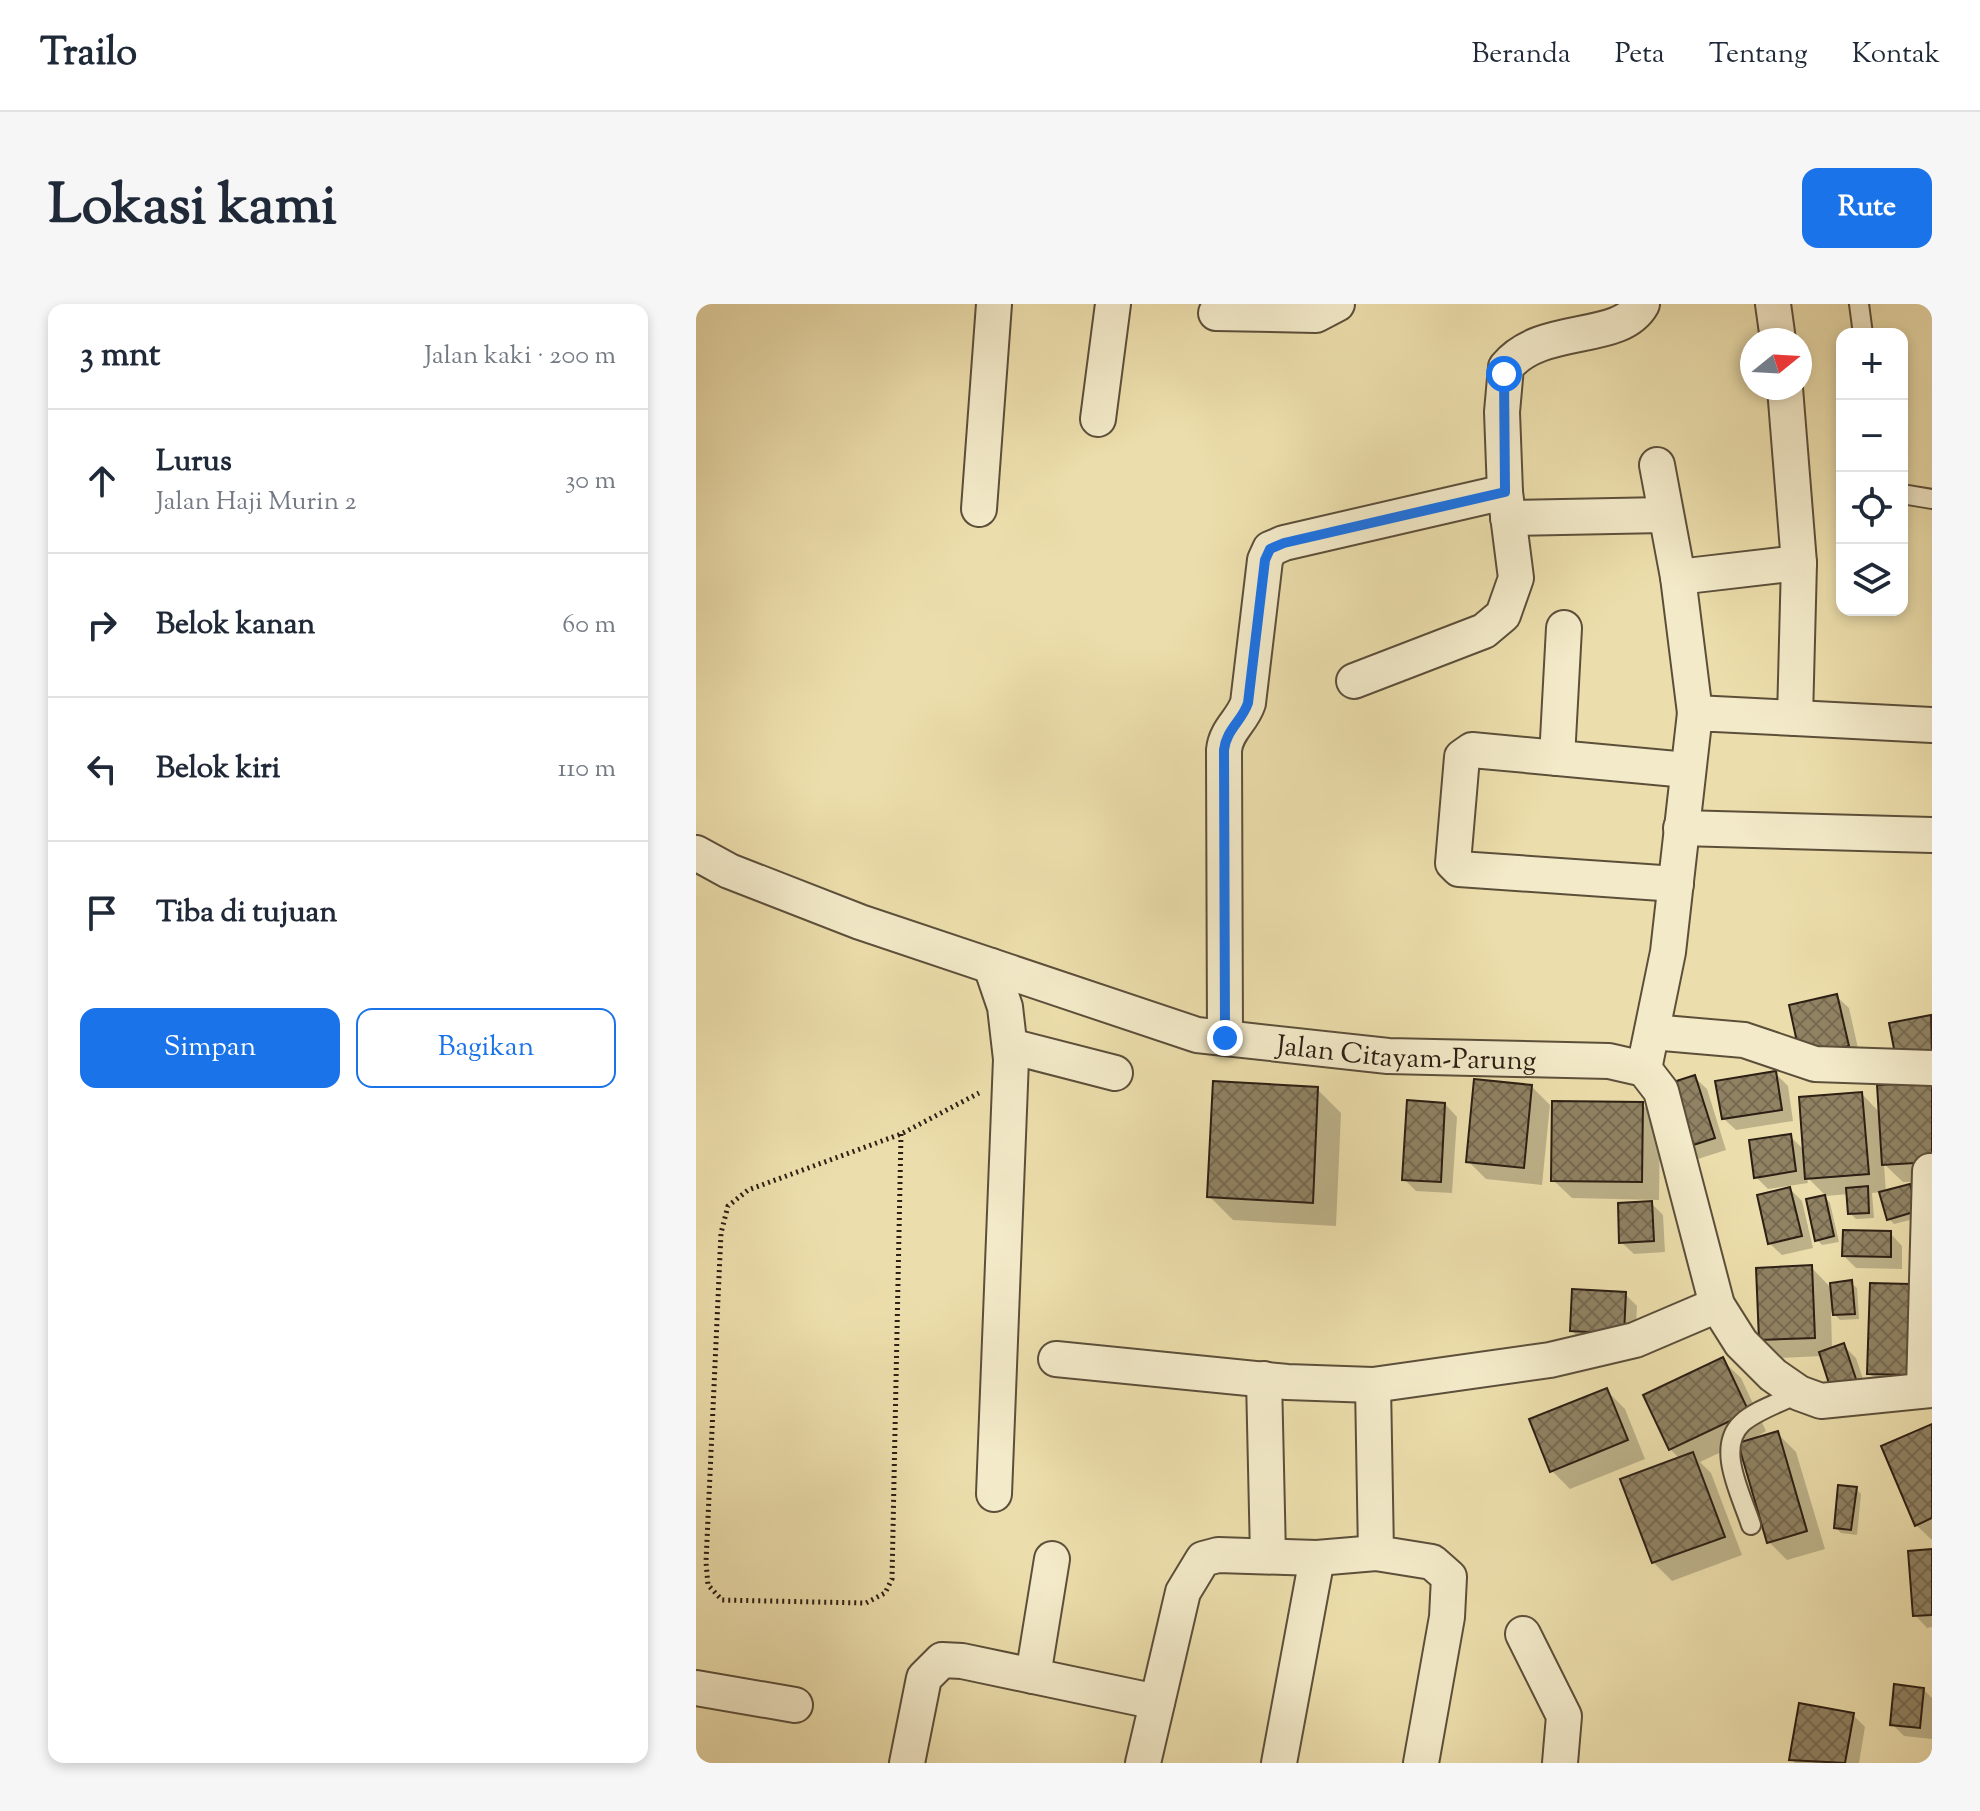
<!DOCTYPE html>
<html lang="id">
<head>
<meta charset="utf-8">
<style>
  body { margin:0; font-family:"Sorts Mill Goudy",serif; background:#f6f6f7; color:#1f2937 }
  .controls { position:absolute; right:24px; top:24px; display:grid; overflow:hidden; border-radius:16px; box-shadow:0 4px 12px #0003 }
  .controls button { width:72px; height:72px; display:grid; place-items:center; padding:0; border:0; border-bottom:2px solid #e0e1e3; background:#fff; color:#1f2937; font:40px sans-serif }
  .compass { position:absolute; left:1044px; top:24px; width:72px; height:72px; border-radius:50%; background:#fff; box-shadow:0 4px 12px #0003; rotate:72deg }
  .stop { position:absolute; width:24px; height:24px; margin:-18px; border:6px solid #1a73e8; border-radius:50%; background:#fff }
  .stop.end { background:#1a73e8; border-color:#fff; box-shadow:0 2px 8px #0008 }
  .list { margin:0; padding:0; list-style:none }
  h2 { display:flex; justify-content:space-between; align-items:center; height:104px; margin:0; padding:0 32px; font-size:34px }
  h2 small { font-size:26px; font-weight:400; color:#747a83 }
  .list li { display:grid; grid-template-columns:52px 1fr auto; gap:24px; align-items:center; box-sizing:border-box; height:144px; padding:0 32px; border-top:2px solid #e0e1e3 }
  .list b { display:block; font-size:30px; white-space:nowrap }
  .list p { margin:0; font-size:26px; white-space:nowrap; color:#747a83 }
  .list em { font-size:26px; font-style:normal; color:#747a83 }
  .actions { display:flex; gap:16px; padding:24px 32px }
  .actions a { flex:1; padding:18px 0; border:2px solid #1a73e8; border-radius:16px; text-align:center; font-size:28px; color:#1a73e8 }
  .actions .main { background:#1a73e8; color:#fff }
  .icon { flex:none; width:44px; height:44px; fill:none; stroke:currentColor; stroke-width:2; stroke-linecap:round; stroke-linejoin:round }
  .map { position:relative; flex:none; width:1236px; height:1459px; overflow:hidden; border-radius:16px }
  header { display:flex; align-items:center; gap:48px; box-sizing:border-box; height:112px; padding:0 40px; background:#fff; border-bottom:2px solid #e0e1e3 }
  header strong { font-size:38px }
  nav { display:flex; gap:44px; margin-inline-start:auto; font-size:28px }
  .intro { display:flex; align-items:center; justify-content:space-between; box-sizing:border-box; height:192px; padding:0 48px }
  h1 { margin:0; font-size:56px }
  .button { padding:20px 36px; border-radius:16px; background:#1a73e8; color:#fff; font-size:28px; font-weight:700 }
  main { display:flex; gap:48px; padding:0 48px }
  aside { flex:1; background:#fff; border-radius:16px; box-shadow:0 4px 12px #0003 }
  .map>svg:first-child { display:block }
  .shadow { fill:#0003 }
  .building { fill:url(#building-cross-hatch); stroke:#2c1f14; stroke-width:2 }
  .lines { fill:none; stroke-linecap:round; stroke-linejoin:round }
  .service-casing { stroke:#5c4f3a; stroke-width:22 }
  .minor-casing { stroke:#5c4f3a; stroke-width:38 }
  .path { stroke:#2c1f14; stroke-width:5; stroke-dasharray:2 4; stroke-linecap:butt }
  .service { stroke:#f3eac9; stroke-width:18 }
  .minor { stroke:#f3eac9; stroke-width:34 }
  .route { stroke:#1a73e8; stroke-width:10 }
  .labels { text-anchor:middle; stroke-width:6; stroke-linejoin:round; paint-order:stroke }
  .street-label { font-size:28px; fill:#2c1f14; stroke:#f3eac9 }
</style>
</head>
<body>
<header>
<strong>Trailo</strong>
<nav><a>Beranda</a><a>Peta</a><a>Tentang</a><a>Kontak</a></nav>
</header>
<div class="intro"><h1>Lokasi kami</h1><a class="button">Rute</a></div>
<main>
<aside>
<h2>3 mnt<small>Jalan kaki · 200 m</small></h2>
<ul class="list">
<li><svg class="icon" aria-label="ahead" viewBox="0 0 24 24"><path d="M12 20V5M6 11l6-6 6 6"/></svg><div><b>Lurus</b><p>Jalan Haji Murin 2</p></div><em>30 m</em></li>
<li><svg class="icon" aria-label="right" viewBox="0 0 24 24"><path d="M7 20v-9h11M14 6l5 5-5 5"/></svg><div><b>Belok kanan</b></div><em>60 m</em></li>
<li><svg class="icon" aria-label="left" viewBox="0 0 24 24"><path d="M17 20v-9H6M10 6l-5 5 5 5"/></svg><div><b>Belok kiri</b></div><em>110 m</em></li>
<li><svg class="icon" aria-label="arrive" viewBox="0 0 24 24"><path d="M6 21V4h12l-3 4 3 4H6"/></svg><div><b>Tiba di tujuan</b></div></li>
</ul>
<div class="actions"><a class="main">Simpan</a><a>Bagikan</a></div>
</aside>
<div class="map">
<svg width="1236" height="1459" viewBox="0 0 1236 1459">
  <defs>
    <pattern id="building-cross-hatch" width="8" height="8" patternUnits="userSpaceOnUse" patternTransform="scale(2)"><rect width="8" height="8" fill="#908263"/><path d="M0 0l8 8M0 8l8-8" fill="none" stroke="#766a50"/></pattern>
  </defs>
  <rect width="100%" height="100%" fill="#ecdeac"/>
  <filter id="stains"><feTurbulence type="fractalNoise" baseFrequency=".0025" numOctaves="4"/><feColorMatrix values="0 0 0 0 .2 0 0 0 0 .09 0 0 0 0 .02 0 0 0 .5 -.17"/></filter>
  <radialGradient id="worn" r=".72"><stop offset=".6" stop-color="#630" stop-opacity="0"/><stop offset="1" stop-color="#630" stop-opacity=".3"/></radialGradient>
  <g class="shadow">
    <polygon points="1140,692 1153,704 1164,753 1118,763"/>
    <polygon points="1079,769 1092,782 1097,817 1040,826 1027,814"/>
    <polygon points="998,773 1011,785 1030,846 1002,855 990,843"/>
    <polygon points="836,783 854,801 846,881 790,875 772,857"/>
    <polygon points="621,785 645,809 640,922 537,916 513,892"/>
    <polygon points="1166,790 1185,810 1236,877 1207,878 1188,860 1190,889 1213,882 1219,888 1226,913 1198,920 1193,915 1185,888 1176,889 1178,914 1160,915 1154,909 1153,890 1130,892 1111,873 1112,879 1072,885 1060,873 1094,832 1109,847"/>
    <polygon points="749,800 761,813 756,889 720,887 708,875"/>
    <polygon points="946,800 964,818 963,896 876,894 857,876"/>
    <polygon points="1094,885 1106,897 1117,944 1086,951 1073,939"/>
    <polygon points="1129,893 1134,899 1143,938 1126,941 1121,936"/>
    <polygon points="955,899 967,911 969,948 938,950 925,938"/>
    <polygon points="1194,929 1206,942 1206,965 1160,964 1148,952"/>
    <polygon points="1115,963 1136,985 1155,979 1161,984 1163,1015 1144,1016 1135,1007 1136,1045 1148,1042 1160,1054 1174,1096 1126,1052 1084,1054 1065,1035"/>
    <polygon points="1176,981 1223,1083 1186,1082 1173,1069"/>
    <polygon points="929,990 941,1002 939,1042 888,1039 876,1027"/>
    <polygon points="1026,1056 1045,1074 1070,1127 1052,1138 1081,1129 1100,1148 1129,1245 1091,1256 1073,1238 1042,1140 1004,1158 1015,1169 1046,1251 976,1277 957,1258 984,1155 974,1145"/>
    <polygon points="910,1086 929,1105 949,1155 874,1185 856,1167"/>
    <polygon points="1236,1124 1236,1236 1220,1221"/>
    <polygon points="1160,1185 1165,1190 1161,1231 1145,1229 1140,1224"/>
    <polygon points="1236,1247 1236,1323 1231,1324 1219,1311"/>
    <polygon points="1228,1386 1236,1394 1236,1435 1208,1432 1196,1420"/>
    <polygon points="1157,1411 1169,1423 1163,1459 1099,1459 1095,1455"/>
  </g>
  <g class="building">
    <polygon points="1141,690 1153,742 1104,752 1093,701"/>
    <polygon points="1235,711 1236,753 1201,760 1193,719"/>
    <polygon points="1080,767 1086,806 1026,815 1019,777"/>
    <polygon points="999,771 1019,834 988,844 968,781"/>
    <polygon points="778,775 836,781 828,864 770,858"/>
    <polygon points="517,777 622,783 617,899 511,893"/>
    <polygon points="1236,778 1236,858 1186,861 1181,781"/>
    <polygon points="1166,788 1173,870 1109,875 1103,793"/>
    <polygon points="711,796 749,799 745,878 706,876"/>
    <polygon points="856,797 947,798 946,878 855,877"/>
    <polygon points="1095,830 1100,867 1058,874 1053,836"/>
    <polygon points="1214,880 1221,907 1191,916 1183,888"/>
    <polygon points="1172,882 1173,909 1152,910 1150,884"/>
    <polygon points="1094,883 1106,932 1072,940 1061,891"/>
    <polygon points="1129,891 1138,932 1119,937 1110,895"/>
    <polygon points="956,897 958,937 923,939 922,899"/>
    <polygon points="1147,926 1195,927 1195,953 1146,952"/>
    <polygon points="1116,961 1119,1034 1063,1036 1060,964"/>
    <polygon points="1156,976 1159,1010 1137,1011 1134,979"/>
    <polygon points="1174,979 1214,980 1212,1071 1171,1070"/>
    <polygon points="876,985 930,988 928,1030 874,1027"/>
    <polygon points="1148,1039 1163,1084 1137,1092 1123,1048"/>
    <polygon points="1027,1053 1053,1108 973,1146 947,1091"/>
    <polygon points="911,1084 932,1136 854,1168 833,1115"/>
    <polygon points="1236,1120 1236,1214 1219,1222 1185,1142"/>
    <polygon points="1082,1127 1111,1227 1071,1239 1042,1139"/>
    <polygon points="997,1148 1029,1233 956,1259 924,1175"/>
    <polygon points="1142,1181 1161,1183 1155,1226 1138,1224"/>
    <polygon points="1236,1245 1236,1311 1217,1312 1212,1247"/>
    <polygon points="1198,1380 1228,1384 1224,1424 1194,1421"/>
    <polygon points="1103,1399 1158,1409 1149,1459 1093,1456"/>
  </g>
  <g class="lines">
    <g class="service-casing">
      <g id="service">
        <polyline points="1163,0 1167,30"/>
        <polyline points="1206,190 1236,195"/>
        <path d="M 1055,1221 C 1046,1192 1019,1144 1046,1119 C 1060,1106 1086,1098 1103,1089"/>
      </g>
    </g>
    <g class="minor-casing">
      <g id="minor">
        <polyline points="1077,0 1082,36"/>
        <polyline points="520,9 620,11 641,0"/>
        <polyline points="402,115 417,0"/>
        <polyline points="961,161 982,273 1103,259"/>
        <polyline points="283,205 298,0"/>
        <polyline points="812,214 968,211"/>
        <polyline points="982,273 999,409"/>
        <path d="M 658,377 L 788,327 L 807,311 L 820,274 L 809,188 L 806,108 L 810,63 C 846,19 924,40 946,0"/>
        <polyline points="1099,414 1236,421"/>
        <polyline points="861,454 868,324"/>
        <polyline points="985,524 1236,531"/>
        <path id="s1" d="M 0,549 L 33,567 L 164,618 L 501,731 L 692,752 L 913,757 L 948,765 L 965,787 L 1021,1001 L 1045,1039 L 1077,1071 L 1103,1089 L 1125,1097 L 1236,1086"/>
        <polyline points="980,580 763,565 757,559 766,453 776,446 991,466"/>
        <polyline points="295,662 309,703 315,755 298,1190"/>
        <polyline points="956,728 1048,736 1119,760 1236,764"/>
        <path d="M 529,734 L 528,446 C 530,426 546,417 552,399 L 569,256 L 574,245 L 588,239 L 809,188"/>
        <polyline points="314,742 419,769"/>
        <polyline points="948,765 972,648 999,409 1099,414 1103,259 1089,84"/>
        <polyline points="360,1055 591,1078 677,1081 854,1056 939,1036 1021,1001"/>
        <polyline points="568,1075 572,1252"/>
        <polyline points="677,1081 680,1249 736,1258 753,1273 751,1313 725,1459"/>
        <polyline points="1228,1085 1234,867"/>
        <polyline points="827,1330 868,1412 864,1459"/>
        <polyline points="337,1372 356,1255"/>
        <polyline points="0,1384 99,1401"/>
        <polyline points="211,1459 228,1374 246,1356 266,1357 461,1398"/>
        <polyline points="447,1459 487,1288 507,1255 522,1251 621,1254 680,1249"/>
        <polyline points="583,1459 621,1254"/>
      </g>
    </g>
    <polyline class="path" points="205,830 196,1275 189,1289 170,1299 26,1296 12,1281 10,1258 25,929 32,902 52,886 205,830 283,789"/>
    <use href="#service" class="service"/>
    <use href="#minor" class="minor"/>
  </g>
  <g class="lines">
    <path class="route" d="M 529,734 L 528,446 C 530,426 546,417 552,399 L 569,256 L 574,245 L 588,239 L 809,188 L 808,70"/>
  </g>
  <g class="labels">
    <g class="street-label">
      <text dy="10" stroke="none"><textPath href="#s1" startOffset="744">Jalan Citayam-Parung</textPath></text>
    </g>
  </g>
  <rect width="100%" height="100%" filter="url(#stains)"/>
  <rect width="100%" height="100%" fill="url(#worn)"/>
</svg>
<div class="controls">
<button>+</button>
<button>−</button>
<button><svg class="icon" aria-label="locate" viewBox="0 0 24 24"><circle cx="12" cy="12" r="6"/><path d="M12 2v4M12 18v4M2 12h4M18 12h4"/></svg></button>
<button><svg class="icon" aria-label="layers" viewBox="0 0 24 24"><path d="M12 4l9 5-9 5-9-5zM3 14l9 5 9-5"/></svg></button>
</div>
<svg class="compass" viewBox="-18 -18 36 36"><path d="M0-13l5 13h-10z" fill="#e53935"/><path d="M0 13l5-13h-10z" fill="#747a83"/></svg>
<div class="stop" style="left:808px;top:70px"></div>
<div class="stop end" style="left:529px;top:734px"></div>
</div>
</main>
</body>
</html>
